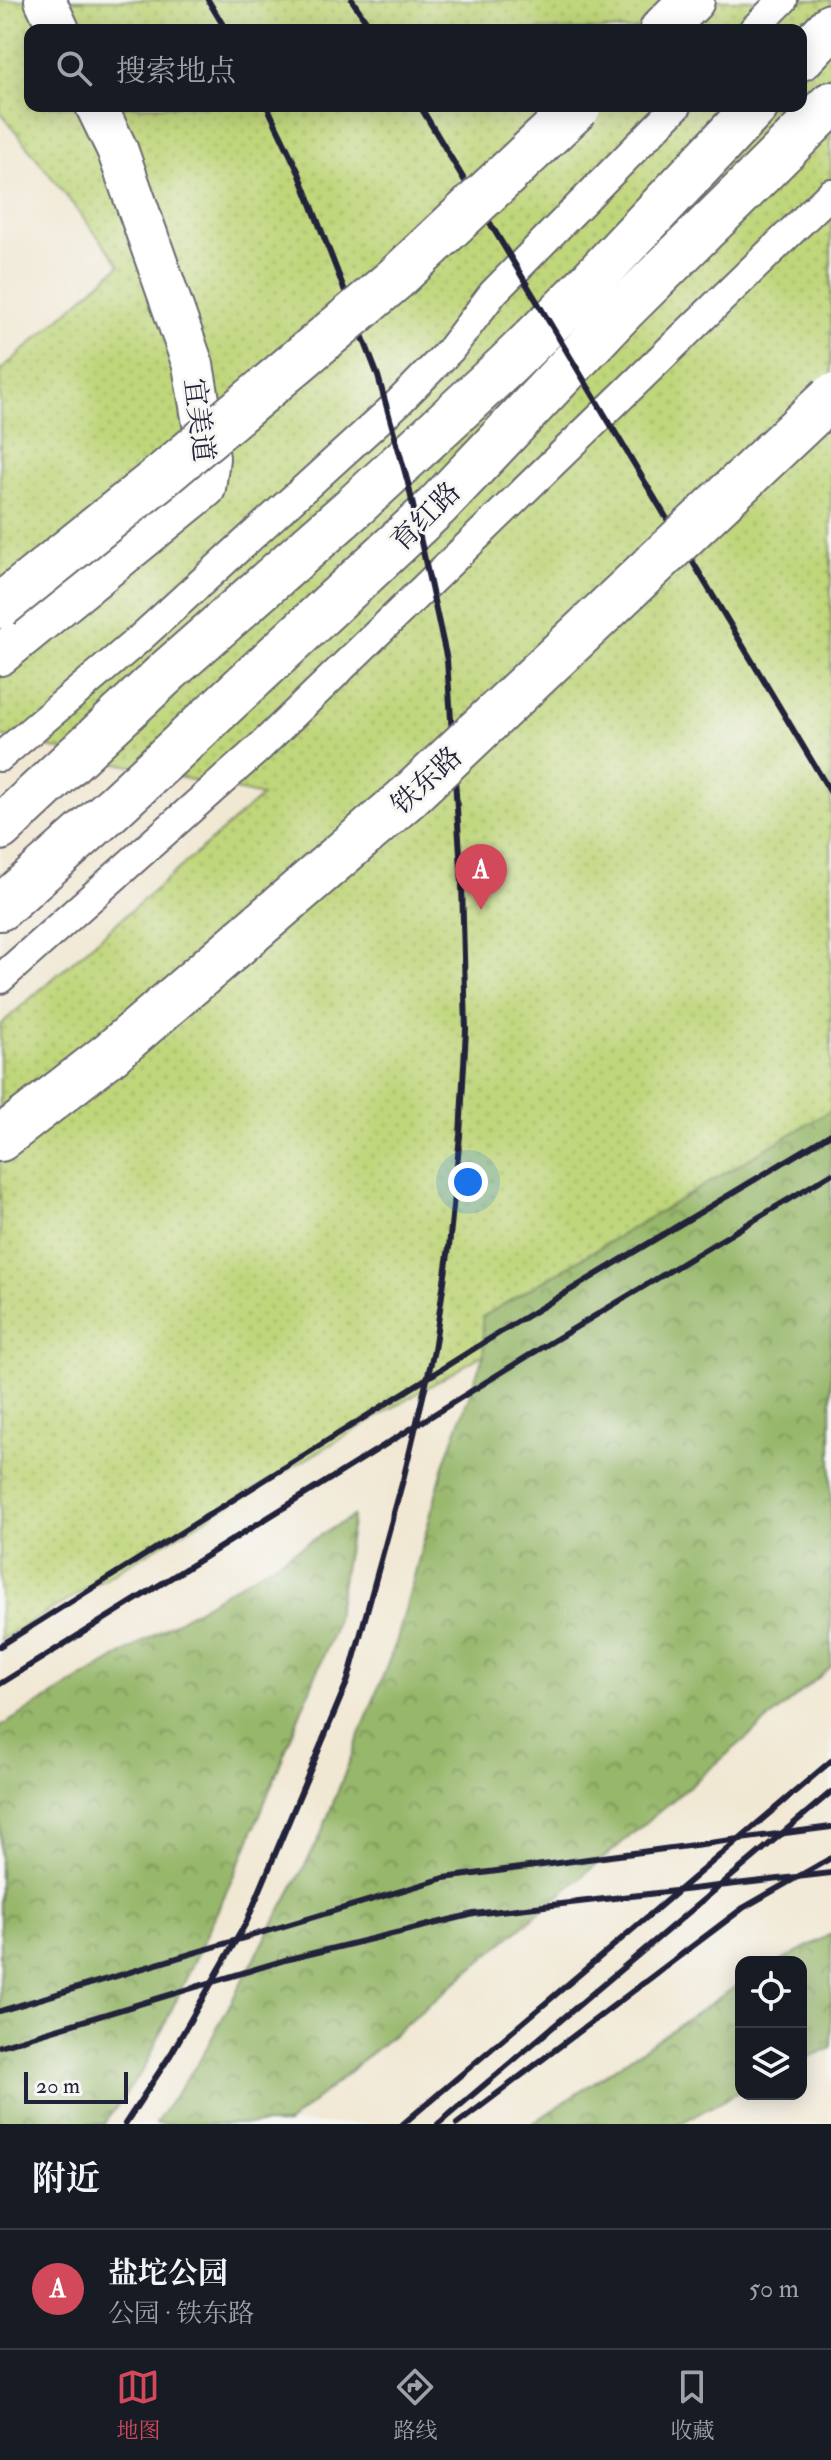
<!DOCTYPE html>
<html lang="zh">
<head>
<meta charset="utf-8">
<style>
  body { margin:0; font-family:"IM FELL Double Pica","Noto Serif SC",serif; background:#20242c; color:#f1f3f6 }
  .controls { position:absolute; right:24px; bottom:24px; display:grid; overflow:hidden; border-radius:16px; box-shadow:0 4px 20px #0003 }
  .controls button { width:72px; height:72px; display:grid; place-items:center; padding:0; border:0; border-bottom:2px solid #363941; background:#171b24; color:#f1f3f6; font:40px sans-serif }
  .scale { position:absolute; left:24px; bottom:20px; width:104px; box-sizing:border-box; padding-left:8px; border:4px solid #22223b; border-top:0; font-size:22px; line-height:28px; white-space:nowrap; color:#22223b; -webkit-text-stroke:6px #f6f6f2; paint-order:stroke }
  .you { position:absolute; left:468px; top:1182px; width:28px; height:28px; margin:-20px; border:6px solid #fff; border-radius:50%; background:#1a73e8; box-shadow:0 0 0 12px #1a73e833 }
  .badge { display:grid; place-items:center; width:52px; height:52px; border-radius:50%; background:#d1495b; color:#fff; font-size:26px; font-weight:700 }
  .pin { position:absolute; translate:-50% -66px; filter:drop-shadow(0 2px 4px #0008) }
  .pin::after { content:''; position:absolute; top:42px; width:28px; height:24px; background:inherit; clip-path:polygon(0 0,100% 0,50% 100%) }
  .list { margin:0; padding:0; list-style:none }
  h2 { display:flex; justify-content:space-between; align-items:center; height:104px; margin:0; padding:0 32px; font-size:34px }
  h2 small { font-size:26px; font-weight:400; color:#9ea1a6 }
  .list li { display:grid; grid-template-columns:52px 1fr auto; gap:24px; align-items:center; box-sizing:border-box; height:120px; padding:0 32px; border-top:2px solid #363941 }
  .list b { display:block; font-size:30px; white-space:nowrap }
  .list p { margin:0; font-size:26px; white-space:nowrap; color:#9ea1a6 }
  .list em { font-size:26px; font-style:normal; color:#9ea1a6 }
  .icon { flex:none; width:44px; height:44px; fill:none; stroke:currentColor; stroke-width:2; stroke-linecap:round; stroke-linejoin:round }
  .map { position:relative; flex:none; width:831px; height:2124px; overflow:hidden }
  .search { position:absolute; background:#171b24; box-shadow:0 4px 20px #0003; left:24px; right:24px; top:24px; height:88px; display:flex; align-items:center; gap:20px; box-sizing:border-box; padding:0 28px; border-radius:16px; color:#9ea1a6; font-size:30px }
  .sheet { height:224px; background:#171b24 }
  nav { display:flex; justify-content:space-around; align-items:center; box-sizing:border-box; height:112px; border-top:2px solid #363941; background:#171b24; font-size:22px; color:#9ea1a6 }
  nav a { display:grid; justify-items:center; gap:4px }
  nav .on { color:#d1495b }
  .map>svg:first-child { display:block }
  .forest { fill:url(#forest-crowns); stroke:#5c6c52; stroke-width:2 }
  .park { fill:url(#park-dots); stroke:#707c5a; stroke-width:2; fill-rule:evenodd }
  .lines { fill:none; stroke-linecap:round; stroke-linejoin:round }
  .street-casing { stroke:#6a6770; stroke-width:32 }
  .secondary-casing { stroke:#6a6770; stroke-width:44 }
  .highway-casing { stroke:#6a6770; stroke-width:48 }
  .street { stroke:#fff; stroke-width:28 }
  .secondary { stroke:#fff; stroke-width:40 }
  .highway { stroke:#fff; stroke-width:44 }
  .rail { stroke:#22223b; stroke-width:6 }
  .highway-bridge-casing { stroke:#6a6770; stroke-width:48; stroke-linecap:butt }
  .highway-bridge { stroke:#fff; stroke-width:44 }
  .labels { text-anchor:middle; stroke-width:6; stroke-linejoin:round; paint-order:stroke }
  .street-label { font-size:28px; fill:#22223b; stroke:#f6f6f2 }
</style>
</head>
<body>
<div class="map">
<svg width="831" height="2124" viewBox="0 0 831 2124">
  <defs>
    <pattern id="forest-crowns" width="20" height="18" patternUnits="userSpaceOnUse" patternTransform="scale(2)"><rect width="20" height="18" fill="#97b76a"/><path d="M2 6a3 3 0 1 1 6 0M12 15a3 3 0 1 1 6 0" fill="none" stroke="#7b9458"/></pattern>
    <pattern id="park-dots" width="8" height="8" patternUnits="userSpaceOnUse" patternTransform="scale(2)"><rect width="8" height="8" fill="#bfd67a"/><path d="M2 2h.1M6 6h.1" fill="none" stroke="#a4b76a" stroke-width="1.8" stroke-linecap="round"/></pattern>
  </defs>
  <rect width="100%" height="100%" fill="#f6f6f2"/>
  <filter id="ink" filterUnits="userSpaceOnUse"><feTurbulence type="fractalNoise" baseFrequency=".0125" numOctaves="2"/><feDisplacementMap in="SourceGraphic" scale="16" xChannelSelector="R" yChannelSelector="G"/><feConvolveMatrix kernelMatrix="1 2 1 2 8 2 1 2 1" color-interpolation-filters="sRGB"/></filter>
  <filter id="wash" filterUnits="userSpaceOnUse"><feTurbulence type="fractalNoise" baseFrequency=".006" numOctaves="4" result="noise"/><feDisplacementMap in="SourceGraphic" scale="32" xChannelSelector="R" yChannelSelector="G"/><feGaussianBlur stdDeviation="1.8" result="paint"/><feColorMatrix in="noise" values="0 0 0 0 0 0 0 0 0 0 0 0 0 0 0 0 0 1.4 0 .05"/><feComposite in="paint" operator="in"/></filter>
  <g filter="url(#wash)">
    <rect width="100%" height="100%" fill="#f1e8d3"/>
    <g class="forest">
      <polygon points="831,1110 831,1667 287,2124 155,2124 200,2060 319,1839 397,1640 444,1465 484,1354 481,1318"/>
      <polygon points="353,1516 334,1629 246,1849 145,2067 104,2124 0,2124 0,1727"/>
      <polygon points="831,1934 831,2048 801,2060 801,1962 780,1962"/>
      <polygon points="741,1983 741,2091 679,2124 532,2124"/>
    </g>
    <path class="park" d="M 0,0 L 831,0 L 831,1110 L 482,1317 L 484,1354 L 0,1640 L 0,1025 L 262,796 L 0,736 L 0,371 L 120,265 L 0,111 ZM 30,30 L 801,30 L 801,106 L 30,106 Z"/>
  </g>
  <g filter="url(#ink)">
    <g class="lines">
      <g class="street-casing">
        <g id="street">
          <polyline points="753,30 783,0"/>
          <polyline points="0,757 138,640 398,403 450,350 493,293 677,106"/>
          <polyline points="0,979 258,749 831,193"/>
        </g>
      </g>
      <g class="secondary-casing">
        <g id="secondary">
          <polyline points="45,0 59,30"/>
          <polyline points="0,655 205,488 209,458 193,365 117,149 96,106"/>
        </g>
      </g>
      <g class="highway-casing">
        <g id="highway">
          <polyline points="662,30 692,0"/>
          <polyline points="801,58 831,26"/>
          <polyline points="0,828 169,670 356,505 507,365 575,298 756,106"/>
          <polyline points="0,908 115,806 436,507 624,309 831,104"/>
          <polyline points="0,1139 111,1053 408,797"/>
        </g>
      </g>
      <use href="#street" class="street"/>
      <use href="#secondary" class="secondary"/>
      <use href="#highway" class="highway"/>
      <g class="rail">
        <polyline points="208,0 226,30"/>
        <polyline points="352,0 372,30"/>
        <polyline points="420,106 831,793"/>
        <polyline points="0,1646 507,1328 831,1134"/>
        <polyline points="0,1684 528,1356 831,1174"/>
        <polyline points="0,2011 444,1878 831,1827"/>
        <polyline points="0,2046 285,1960 474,1914 831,1873"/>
        <polyline points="125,2124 171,2054 247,1921 348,1680 403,1480 434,1350 449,1247 460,1135 466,1030 462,883 447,660 408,483 378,376 299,173 267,106"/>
        <polyline points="403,2124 831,1761"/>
        <polyline points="438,2124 831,1792"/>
        <polyline points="457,2124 743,1908 831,1858"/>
      </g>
      <g class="highway-bridge-casing">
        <g id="highway-bridge">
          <polyline points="0,606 163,475 395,279 579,106"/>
          <polyline points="408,797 831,397"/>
        </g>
      </g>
      <use href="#highway-bridge" class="highway-bridge"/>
    </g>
  </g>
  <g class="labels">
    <g class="street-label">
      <text transform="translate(200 420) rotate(83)" y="10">宜美道</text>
      <text transform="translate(425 516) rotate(-45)" y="10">育红路</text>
      <text transform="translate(426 780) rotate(-43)" y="10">铁东路</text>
    </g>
  </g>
</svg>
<div class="controls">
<button><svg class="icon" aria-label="locate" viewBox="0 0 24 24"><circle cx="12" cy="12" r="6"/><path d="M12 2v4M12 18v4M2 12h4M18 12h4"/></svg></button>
<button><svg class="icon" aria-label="layers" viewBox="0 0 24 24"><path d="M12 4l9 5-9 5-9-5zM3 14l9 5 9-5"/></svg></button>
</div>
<div class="scale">20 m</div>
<div class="you"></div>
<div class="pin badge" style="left:481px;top:910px">A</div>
<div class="search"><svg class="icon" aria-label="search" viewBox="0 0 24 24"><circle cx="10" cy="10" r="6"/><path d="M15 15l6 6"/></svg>搜索地点</div>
</div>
<section class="sheet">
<h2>附近<small></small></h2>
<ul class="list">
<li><span class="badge">A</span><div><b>盐坨公园</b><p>公园 · 铁东路</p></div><em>50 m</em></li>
</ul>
</section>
<nav>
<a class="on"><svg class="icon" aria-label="map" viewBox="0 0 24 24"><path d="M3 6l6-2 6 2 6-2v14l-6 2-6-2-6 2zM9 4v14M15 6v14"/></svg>地图</a>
<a><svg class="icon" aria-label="directions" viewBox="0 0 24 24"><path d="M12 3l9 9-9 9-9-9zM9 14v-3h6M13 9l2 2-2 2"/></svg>路线</a>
<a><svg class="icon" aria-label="saved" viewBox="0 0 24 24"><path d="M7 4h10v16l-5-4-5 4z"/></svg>收藏</a>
</nav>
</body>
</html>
